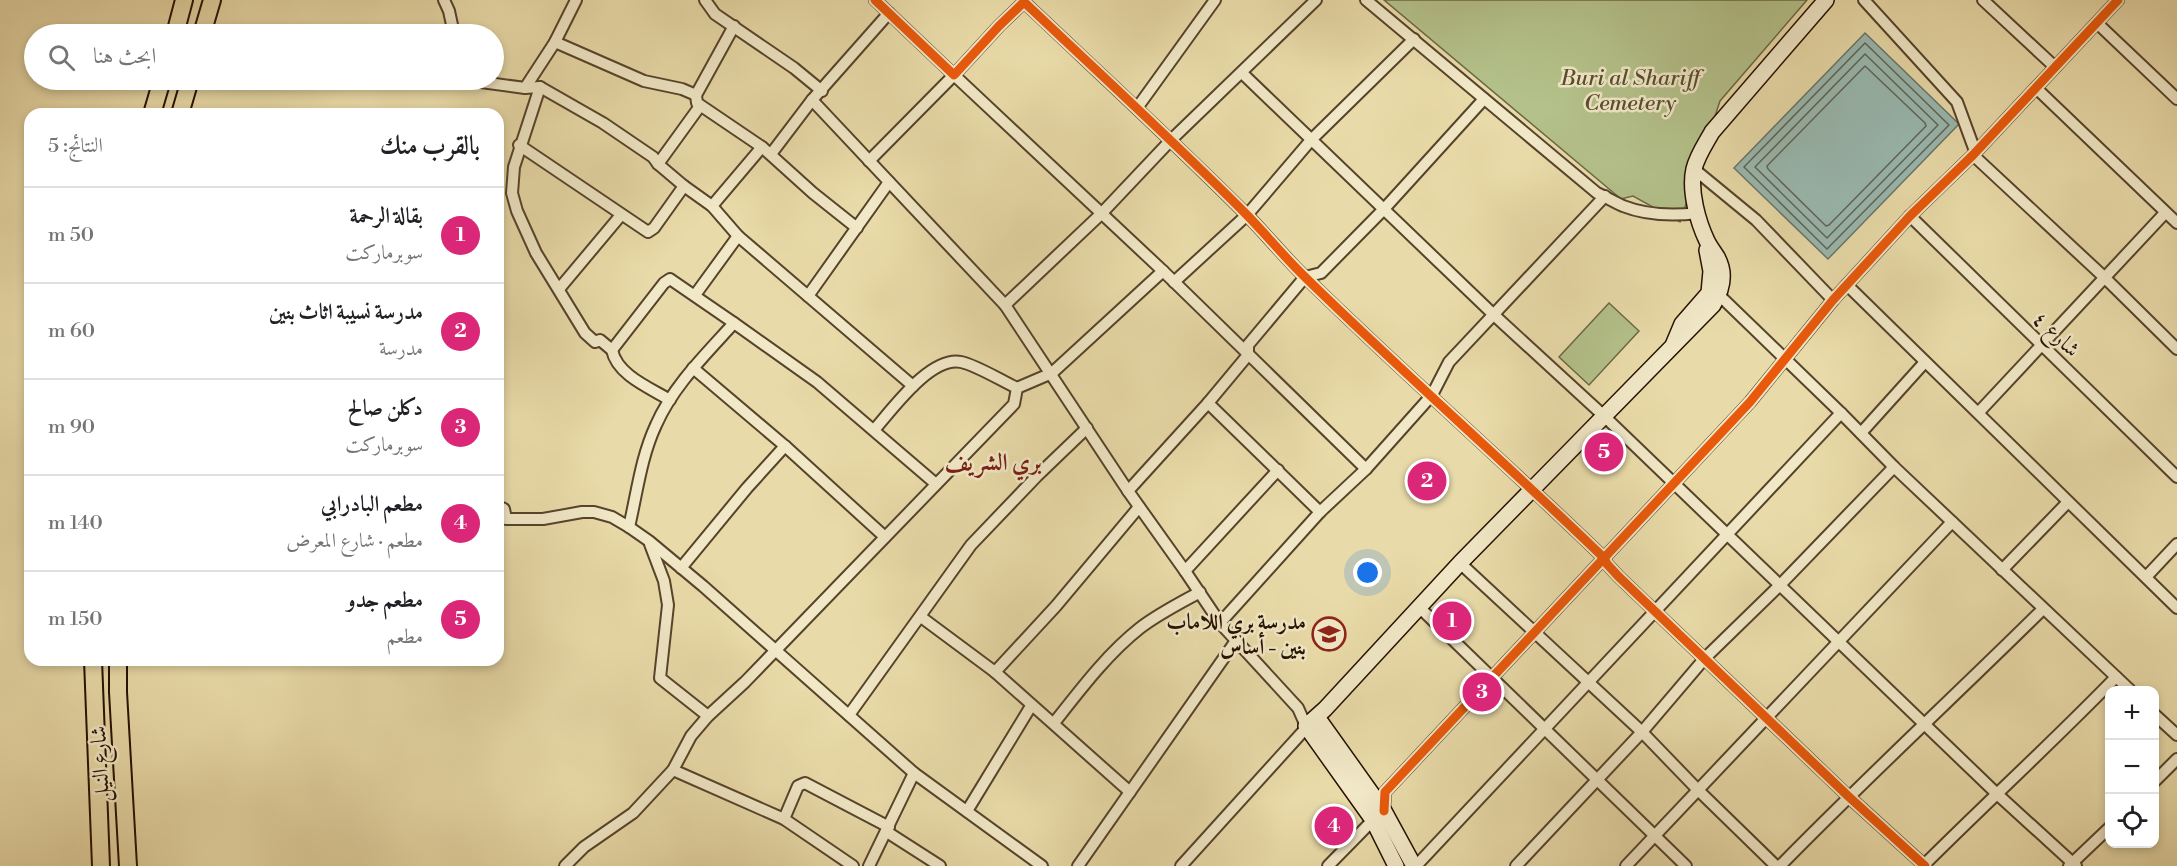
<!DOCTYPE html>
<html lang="ar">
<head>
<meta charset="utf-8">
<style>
  body { margin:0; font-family:"Libre Bodoni",Amiri,serif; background:#f6f6f6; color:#202124; direction:rtl }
  .controls { position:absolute; right:18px; bottom:18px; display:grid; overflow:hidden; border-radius:12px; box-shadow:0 3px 9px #0003 }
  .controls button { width:54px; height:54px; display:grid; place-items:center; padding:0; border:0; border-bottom:2px solid #e0e0e0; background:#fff; color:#202124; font:30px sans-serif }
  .you { position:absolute; left:1368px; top:573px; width:21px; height:21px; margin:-15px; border:4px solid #fff; border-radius:50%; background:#1a73e8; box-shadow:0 0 0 9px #1a73e833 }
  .badge { display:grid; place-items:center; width:39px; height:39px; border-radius:50%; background:#db2777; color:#fff; font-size:20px; font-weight:700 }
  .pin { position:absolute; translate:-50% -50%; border:3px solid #fff; box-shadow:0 2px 6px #0006 }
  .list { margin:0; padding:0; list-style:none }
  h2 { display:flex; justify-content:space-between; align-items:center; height:78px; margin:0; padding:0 24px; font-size:26px }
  h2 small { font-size:20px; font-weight:400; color:#757577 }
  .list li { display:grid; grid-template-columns:39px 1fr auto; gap:18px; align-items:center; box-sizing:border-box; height:96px; padding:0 24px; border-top:2px solid #e0e0e0 }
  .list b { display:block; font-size:22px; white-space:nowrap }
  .list p { margin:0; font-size:20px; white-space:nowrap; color:#757577 }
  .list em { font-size:20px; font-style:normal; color:#757577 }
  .icon { flex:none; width:33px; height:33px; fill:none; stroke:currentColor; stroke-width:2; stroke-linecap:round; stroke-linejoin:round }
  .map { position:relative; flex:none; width:2177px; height:866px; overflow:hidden; direction:ltr }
  .search { position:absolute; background:#fff; box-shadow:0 3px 9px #0003; left:24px; top:24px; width:480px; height:66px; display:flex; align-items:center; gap:15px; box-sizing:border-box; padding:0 21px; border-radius:33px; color:#757577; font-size:22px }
  .panel { position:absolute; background:#fff; box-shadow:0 3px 9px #0003; left:24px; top:108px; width:480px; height:558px; border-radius:18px; direction:rtl }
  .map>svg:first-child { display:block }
  .green { fill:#b4c18a; stroke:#6c6846; stroke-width:1.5 }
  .water { fill:#99b9b0; stroke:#6b756a; stroke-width:1.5 }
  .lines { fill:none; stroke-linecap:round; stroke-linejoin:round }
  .shore { stroke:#5f6458; stroke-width:1.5 }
  .minor-casing { stroke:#56432b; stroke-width:14 }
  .secondary-casing { stroke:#251001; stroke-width:18 }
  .primary-casing { stroke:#251001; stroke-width:20 }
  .minor { stroke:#f1e8c7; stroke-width:10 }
  .secondary { stroke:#f1e8c7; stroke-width:15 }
  .primary { stroke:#e9dba9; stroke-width:16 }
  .cycleway-casing { stroke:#f1e8c7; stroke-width:13 }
  .cycleway { stroke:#e8590c; stroke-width:9 }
  .labels { text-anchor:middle; stroke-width:5; stroke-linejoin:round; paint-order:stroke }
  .park-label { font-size:22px; font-style:italic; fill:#574e31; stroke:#f1e8c7 }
  .street-label { font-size:22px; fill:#251001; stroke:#f1e8c7 }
  .poi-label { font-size:22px; font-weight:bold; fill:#251001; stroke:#f1e8c7; text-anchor:end }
  .neighbourhood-label { font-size:24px; font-weight:bold; fill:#7a1f14; stroke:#f1e8c7 }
</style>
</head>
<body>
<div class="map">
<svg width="2177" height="866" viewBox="0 0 2177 866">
  <rect width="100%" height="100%" fill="#e9dba9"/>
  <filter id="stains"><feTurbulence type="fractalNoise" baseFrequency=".00333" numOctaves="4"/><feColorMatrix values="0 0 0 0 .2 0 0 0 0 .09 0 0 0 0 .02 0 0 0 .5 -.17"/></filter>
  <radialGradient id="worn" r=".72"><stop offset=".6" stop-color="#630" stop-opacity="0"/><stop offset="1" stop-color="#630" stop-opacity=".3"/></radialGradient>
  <g class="green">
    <polygon points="1384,0 1807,0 1720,101 1680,222 1633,196 1621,199"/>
    <polygon points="1609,303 1639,331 1589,385 1559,357"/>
  </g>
  <polygon class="water" points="1865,33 1959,124 1828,259 1734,168"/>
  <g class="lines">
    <g class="shore">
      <polygon points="1865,43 1949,125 1827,249 1744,167"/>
      <polygon points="1865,54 1938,125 1827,238 1755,167"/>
      <polygon points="1865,66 1925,123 1926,126 1829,225 1826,226 1768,169 1767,166"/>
    </g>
    <g class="minor-casing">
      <g id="minor">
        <polyline points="444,0 449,11 454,34"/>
        <polyline points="705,0 715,14 794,68 822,91"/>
        <path d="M 875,0 L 954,75 L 999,26 L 1024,2 C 1098,72 1172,140 1244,212 C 1265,233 1284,257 1306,278 C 1403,373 1506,463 1604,558 L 1607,564 L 1618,576 L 1848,796 L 1925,866"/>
        <path d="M 1366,0 L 1597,193 C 1606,197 1614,202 1623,206 C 1646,215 1673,216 1698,213"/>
        <polyline points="1864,0 1957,102 1975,151"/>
        <polyline points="1983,0 2055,67"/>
        <polyline points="2097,23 2177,99"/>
        <polyline points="734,26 696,95 697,103 762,147 813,193 857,228"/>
        <polyline points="555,42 644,81 682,89 696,95"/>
        <polyline points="1242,73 1494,315 1604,416 1996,793 2076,866"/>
        <polyline points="478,80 481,82 525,88 540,87 603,123 653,157 658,164 684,186 712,206 738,236 913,386"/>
        <path d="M 540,87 L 514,167 L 512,193 L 517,211 L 536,253 L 585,333 L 595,342 L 600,340 L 612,350 C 617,375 650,388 670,400"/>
        <polyline points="525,88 555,42 576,0"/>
        <polyline points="2036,88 2177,223"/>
        <polyline points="812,100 1005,305 1128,491 1185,571 1220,623 1298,708 1306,726"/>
        <polyline points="1137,108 1215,0"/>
        <polyline points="519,145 648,232 654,228 684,186"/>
        <polyline points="771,154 812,100 889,13"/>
        <polyline points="1973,155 2104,277 2177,349"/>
        <polyline points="869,161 954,75 1163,271 1366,469"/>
        <polyline points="658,164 700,106"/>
        <polyline points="1694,169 1756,220 1833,300"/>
        <polyline points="712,206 762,147"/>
        <polyline points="1910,216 2177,477"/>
        <polyline points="1174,282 1247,215 1311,140 1414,39"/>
        <polyline points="1847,285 2177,608"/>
        <polyline points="559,289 621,215"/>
        <polyline points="695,295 738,236"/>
        <polyline points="1719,295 1841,413 1894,467 2130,690"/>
        <polyline points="808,296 889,182"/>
        <polyline points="1005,305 1101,214 1171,140 1316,0"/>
        <polyline points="612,350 664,283 670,279 734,323"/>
        <polyline points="693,368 785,446 885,537"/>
        <polyline points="1208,403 1320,512"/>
        <polyline points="1979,412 2165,213"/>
        <path d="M 874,430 C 892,410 930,356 961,362 C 976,365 1002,381 1017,388"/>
        <polyline points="1861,433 1925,362"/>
        <polyline points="1128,491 1208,403 1248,355 1248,345 1305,277 1321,273 1384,209 1484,99"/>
        <polyline points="498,506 504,509 506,519 543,519 582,512 594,512 612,517 629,527 649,541 703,586 914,773 1042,866"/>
        <path d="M 629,527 C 637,493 641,457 656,425 C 673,386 706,354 734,323 L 817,382 L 936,484"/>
        <polyline points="650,544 664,581 668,605 660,678 708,716"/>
        <polyline points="1460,563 1642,732 1698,790 1776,866"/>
        <polyline points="681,568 747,488 785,446"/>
        <polyline points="2002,570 2068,502"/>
        <polyline points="1185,571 1278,470"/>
        <polyline points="2146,577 2177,544"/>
        <polyline points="1419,607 1686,866"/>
        <polyline points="921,617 995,672 1130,792"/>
        <polyline points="1220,623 1320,512 1366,469 1432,395 1449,362 1605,196"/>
        <polyline points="995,672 1056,606 1139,507"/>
        <polyline points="2154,714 2177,735"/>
        <polyline points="849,715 971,545 1037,476 1087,428"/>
        <path d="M 1054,723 C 1080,690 1107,654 1140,628 C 1158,614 1180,603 1200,592"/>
        <polyline points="673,770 784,819 853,866"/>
        <polyline points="2154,782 2177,759"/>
        <polyline points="967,811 1031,706"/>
        <polyline points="1384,811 1385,792 1750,402 1833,300 1910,216 1973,155 2118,0"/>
        <polyline points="784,819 798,786 805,783 889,827"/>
        <polyline points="887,832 940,866"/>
        <polyline points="565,866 584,847 633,813 673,770 691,736 708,716 745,682 1014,404 1017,388 1052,373 1163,271"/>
        <polyline points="869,866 914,773"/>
        <polyline points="1078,866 1235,642"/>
        <polyline points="1181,866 1307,727"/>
        <polyline points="1328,866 1373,820"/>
        <polyline points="1416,866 1841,413"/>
        <polyline points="1516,866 1642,732 1705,658 1781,584 1894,467"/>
        <polyline points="1626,866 1952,522"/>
        <path d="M 1780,866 C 1866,778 1956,695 2043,609"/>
        <path d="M 1923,866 C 1987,802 2053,742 2116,677"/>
        <polyline points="2069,866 2110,827"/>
      </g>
    </g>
    <g class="secondary-casing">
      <g id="secondary">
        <polyline points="1674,343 1682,324 1709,293 1711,271 1707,250"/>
        <polyline points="1317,717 1384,811 1414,866"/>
        <path d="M 1396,866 L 1373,820 L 1306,726 L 1325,709 L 1460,563 L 1713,305 C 1722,290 1726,273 1717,257 C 1714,252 1710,247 1707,241 C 1698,222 1689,191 1694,169 C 1697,156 1706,143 1712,132 L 1826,0"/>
      </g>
    </g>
    <g class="primary-casing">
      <g id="primary">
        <polyline points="175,34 184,0"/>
        <polyline points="202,34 212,0"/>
        <polyline points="152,114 162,80"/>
        <polyline points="180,114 190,80"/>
        <polyline points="93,660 101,866"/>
        <polyline points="118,660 118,692 128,866"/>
      </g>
    </g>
    <use href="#minor" class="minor"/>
    <use href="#secondary" class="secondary"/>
    <use href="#primary" class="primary"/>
    <g class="cycleway-casing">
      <g id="cycleway">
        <path d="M 875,0 L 954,75 L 999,26 L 1024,2 C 1098,72 1172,140 1244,212 C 1265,233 1284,257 1306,278 C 1403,373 1506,463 1604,558 L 1607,564 L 1618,576 L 1848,796 L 1925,866"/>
        <polyline points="1384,811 1385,792 1750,402 1833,300 1910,216 1973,155 2118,0"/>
      </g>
    </g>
    <use href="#cycleway" class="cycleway"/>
  </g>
  <defs>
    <g id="school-ring" transform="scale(1.725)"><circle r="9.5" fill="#f1e8c7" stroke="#8f2418" stroke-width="1.5"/><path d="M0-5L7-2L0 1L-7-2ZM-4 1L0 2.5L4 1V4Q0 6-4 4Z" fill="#8f2418"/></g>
  </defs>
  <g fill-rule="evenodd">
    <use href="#school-ring" x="1329" y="634"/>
  </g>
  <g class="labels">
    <g class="park-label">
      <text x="1630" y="85">Buri al Shariff<tspan x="1630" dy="25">Cemetery</tspan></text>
    </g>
    <g class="street-label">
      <text transform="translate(2057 333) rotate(44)" y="8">شارع ٤</text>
      <text transform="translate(99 764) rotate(-93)" y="8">شارع النيل</text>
    </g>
    <g class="poi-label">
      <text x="1306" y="629">مدرسة بري اللاماب<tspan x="1306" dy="25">بنين - أساس</tspan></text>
    </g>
    <g class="neighbourhood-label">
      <text x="993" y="470">بري الشريف</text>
    </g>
  </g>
  <rect width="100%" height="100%" filter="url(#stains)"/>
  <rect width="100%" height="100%" fill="url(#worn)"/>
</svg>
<div class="controls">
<button>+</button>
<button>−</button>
<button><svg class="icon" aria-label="locate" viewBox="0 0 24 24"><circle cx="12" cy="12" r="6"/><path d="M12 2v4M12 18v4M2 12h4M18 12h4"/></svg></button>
</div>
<div class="you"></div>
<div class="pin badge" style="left:1452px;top:621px">1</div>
<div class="pin badge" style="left:1427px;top:481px">2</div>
<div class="pin badge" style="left:1482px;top:692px">3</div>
<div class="pin badge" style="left:1334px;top:826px">4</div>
<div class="pin badge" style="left:1604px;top:452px">5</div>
<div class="search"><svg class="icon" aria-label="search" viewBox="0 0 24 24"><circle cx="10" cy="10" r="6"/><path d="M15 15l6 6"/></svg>ابحث هنا</div>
<section class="panel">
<h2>بالقرب منك<small>النتائج: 5</small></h2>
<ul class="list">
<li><span class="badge">1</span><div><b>بقالة الرحمة</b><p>سوبرماركت</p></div><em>50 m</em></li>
<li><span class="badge">2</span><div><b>مدرسة نسيبة اثاث بنين</b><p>مدرسة</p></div><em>60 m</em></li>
<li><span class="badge">3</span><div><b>دكلن صالح</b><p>سوبرماركت</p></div><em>90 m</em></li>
<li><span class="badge">4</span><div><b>مطعم البادرابي</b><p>مطعم · شارع المعرض</p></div><em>140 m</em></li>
<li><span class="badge">5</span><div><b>مطعم جدو</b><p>مطعم</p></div><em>150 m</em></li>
</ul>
</section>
</div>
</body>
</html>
